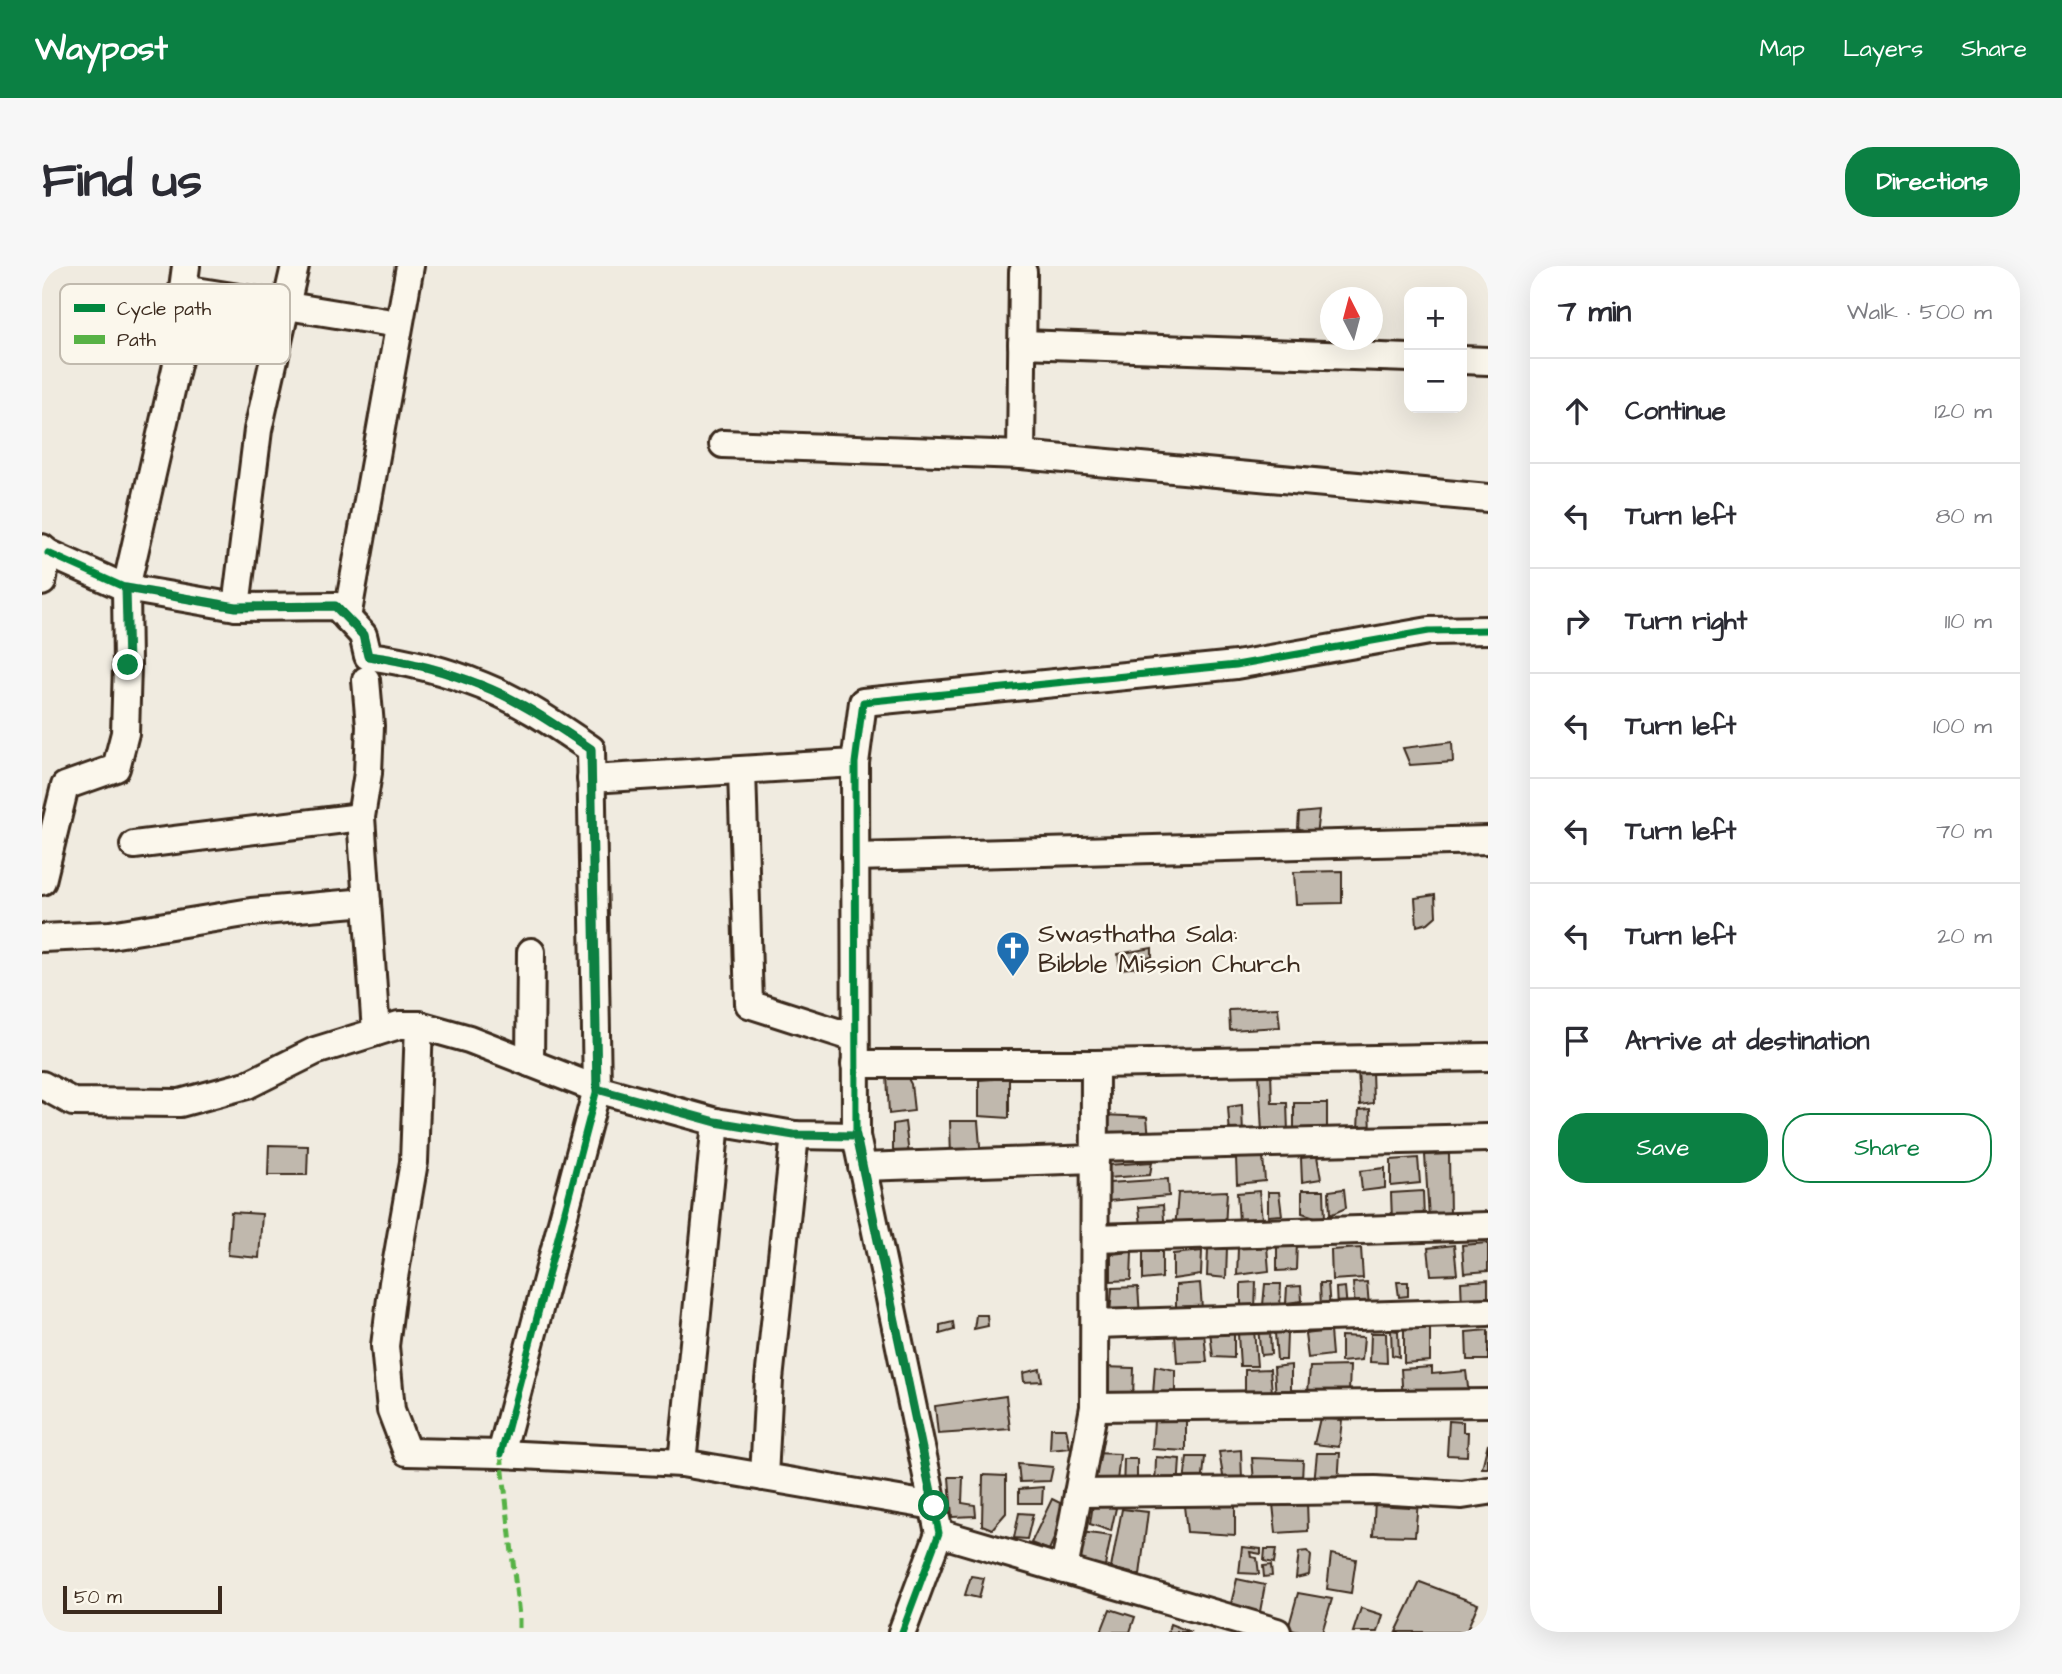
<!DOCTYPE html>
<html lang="en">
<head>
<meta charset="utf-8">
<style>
  body { margin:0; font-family:"Architects Daughter",sans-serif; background:#f7f7f7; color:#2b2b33 }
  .controls { position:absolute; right:21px; top:21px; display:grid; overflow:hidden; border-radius:14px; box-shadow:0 7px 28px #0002 }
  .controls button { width:63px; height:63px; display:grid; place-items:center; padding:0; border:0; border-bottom:2px solid #e1e1e2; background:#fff; color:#2b2b33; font:35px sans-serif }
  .compass { position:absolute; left:1278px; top:21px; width:63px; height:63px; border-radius:50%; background:#fff; box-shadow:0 7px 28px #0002; rotate:354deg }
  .scale { position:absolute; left:21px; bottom:18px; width:159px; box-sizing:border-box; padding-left:7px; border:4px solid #3b2a1e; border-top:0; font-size:19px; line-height:24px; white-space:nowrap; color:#3b2a1e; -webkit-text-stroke:5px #fbf7ec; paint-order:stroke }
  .stop { position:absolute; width:21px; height:21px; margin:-16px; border:5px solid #0b8043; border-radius:50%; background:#fff }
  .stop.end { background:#0b8043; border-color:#fff; box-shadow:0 2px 7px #0008 }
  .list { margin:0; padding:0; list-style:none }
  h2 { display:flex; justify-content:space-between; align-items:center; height:91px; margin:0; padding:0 28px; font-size:30px }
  h2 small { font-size:23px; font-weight:400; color:#7c7c81 }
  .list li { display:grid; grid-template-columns:46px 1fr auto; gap:21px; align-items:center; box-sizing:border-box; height:105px; padding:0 28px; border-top:2px solid #e1e1e2 }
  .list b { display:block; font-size:26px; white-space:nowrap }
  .list em { font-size:23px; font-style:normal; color:#7c7c81 }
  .actions { display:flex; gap:14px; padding:21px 28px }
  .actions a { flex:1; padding:16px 0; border:2px solid #0b8043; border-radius:28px; text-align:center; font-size:24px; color:#0b8043 }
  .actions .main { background:#0b8043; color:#fff }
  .icon { flex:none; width:38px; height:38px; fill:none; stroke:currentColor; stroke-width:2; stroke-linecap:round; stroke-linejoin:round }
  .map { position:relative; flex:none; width:1446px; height:1366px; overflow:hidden; border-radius:28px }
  header { display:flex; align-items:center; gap:42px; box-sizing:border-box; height:98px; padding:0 35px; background:#0b8043; color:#fff }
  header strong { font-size:33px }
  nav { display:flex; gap:38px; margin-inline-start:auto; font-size:24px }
  .intro { display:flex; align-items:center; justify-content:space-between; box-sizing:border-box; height:168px; padding:0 42px }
  h1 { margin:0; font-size:49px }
  .button { padding:18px 32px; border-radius:28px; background:#0b8043; color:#fff; font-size:24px; font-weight:700 }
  main { display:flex; gap:42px; padding:0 42px }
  aside { flex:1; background:#fff; border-radius:28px; box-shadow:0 7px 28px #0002 }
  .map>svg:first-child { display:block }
  .building { fill:#c0b8ad; stroke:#3b2a1e; stroke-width:2 }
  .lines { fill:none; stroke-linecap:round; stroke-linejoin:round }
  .minor-casing { stroke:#3b2a1e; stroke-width:32 }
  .minor { stroke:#fbf7ec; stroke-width:26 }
  .quiet { stroke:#57b245; stroke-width:5; stroke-dasharray:10 5; stroke-linecap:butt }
  .cycleway-casing { stroke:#fbf7ec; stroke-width:11 }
  .cycleway { stroke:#00873e; stroke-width:7 }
  .route { stroke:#0b8043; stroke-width:9 }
  .labels { text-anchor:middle; stroke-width:5; stroke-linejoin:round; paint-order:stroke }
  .poi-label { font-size:26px; fill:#3b2a1e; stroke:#fbf7ec; text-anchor:start }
  .key { fill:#fbf7ec; stroke:#c1baae; stroke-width:2 }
  .key-label { font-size:19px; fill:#3b2a1e }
</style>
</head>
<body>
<header>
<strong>Waypost</strong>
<nav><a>Map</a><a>Layers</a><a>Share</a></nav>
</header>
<div class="intro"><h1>Find us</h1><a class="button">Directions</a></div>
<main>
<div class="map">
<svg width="1446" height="1366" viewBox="0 0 1446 1366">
  <rect width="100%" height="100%" fill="#f0ebe0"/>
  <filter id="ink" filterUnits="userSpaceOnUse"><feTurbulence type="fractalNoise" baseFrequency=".0143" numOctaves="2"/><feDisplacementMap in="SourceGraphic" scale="14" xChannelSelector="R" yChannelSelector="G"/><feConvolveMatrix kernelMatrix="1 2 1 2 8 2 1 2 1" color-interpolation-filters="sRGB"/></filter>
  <g filter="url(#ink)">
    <g class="building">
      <polygon points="1410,476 1411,496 1368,499 1361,482"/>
      <polygon points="1277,545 1274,569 1256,562 1257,547"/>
      <polygon points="1300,605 1300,637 1254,638 1252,606"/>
      <polygon points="1393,629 1394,650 1386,657 1375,660 1373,632"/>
      <polygon points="1110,682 1110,691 1097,693 1098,701 1078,703 1076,688"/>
      <polygon points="1236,742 1238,761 1188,764 1187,744"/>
      <polygon points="1316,804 1330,804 1331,837 1318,839"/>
      <polygon points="1229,805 1230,837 1245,837 1246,866 1220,867 1217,807"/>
      <polygon points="863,807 869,818 872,845 847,848 845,809"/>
      <polygon points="967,812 967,852 937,850 937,814"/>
      <polygon points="1252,837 1285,837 1285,865 1252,866"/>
      <polygon points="1200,839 1201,870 1188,869 1186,841"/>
      <polygon points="1328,843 1329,865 1316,863 1317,844"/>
      <polygon points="1061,849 1105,851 1107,872 1063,874"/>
      <polygon points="908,855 936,855 939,892 909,894"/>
      <polygon points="863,856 867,889 851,889 851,858"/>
      <polygon points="227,879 266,880 265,909 226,909"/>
      <polygon points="1407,888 1408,949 1387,952 1383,889"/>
      <polygon points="1275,890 1279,913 1260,916 1259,892"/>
      <polygon points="1221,891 1223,915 1195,918 1194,892"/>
      <polygon points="1376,892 1378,917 1349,920 1349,894"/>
      <polygon points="1110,896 1108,909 1065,912 1066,899"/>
      <polygon points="1343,902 1343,922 1320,925 1318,905"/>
      <polygon points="1126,913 1127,930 1066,935 1067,917"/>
      <polygon points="1302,923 1304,942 1288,949 1287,925"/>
      <polygon points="1260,924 1282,924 1283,954 1260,947"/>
      <polygon points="1185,925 1183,962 1133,964 1136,927"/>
      <polygon points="1217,925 1220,953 1197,955 1195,927"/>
      <polygon points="1381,925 1382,953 1350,954 1349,927"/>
      <polygon points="1226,926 1237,926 1240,949 1226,950"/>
      <polygon points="1121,939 1123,967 1100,968 1097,941"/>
      <polygon points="189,946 220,948 217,992 186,989"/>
      <polygon points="1255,975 1254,1004 1235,1005 1235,977"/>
      <polygon points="1446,977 1446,1005 1422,1007 1420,979"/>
      <polygon points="1412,979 1415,1008 1389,1009 1386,982"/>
      <polygon points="1225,980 1227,1005 1195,1009 1196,982"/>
      <polygon points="1185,981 1184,1012 1165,1010 1166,983"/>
      <polygon points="1319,982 1321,1012 1290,1014 1289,984"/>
      <polygon points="1101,985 1120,985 1120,1012 1101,1014"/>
      <polygon points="1160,985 1159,1009 1131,1013 1131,988"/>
      <polygon points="1090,986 1089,1014 1069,1015 1069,988"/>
      <polygon points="1446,1014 1446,1039 1420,1041 1419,1016"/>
      <polygon points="1214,1016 1213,1044 1199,1044 1199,1017"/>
      <polygon points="1325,1016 1327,1040 1313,1043 1311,1017"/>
      <polygon points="1355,1016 1366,1016 1366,1030 1357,1031"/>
      <polygon points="1158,1017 1160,1042 1134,1045 1134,1019"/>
      <polygon points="1278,1017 1286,1017 1288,1043 1279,1042"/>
      <polygon points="1223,1018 1239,1018 1238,1041 1221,1039"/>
      <polygon points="1259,1020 1260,1035 1244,1037 1245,1021"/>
      <polygon points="1096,1021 1098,1050 1068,1049 1070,1022"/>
      <polygon points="1303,1021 1305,1044 1295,1043 1294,1022"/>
      <polygon points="934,1049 945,1049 946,1060 932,1063"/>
      <polygon points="911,1056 912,1064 898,1068 898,1059"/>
      <polygon points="1388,1060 1388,1095 1362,1097 1362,1062"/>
      <polygon points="1216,1063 1228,1064 1229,1088 1219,1089"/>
      <polygon points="1192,1064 1192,1092 1171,1091 1168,1065"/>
      <polygon points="1212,1064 1215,1100 1198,1100 1196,1068"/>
      <polygon points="1349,1064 1356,1065 1357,1091 1350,1089"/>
      <polygon points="1446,1064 1446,1094 1425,1094 1424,1066"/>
      <polygon points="1288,1065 1290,1089 1266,1092 1263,1068"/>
      <polygon points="1162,1067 1165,1096 1135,1097 1133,1069"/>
      <polygon points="1233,1067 1245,1067 1244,1094 1235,1094"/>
      <polygon points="1329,1067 1344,1067 1345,1097 1328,1096"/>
      <polygon points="1299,1070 1322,1071 1320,1094 1299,1096"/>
      <polygon points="1249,1099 1249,1133 1234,1133 1232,1101"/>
      <polygon points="1113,1100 1133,1104 1133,1132 1111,1129"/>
      <polygon points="1308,1100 1307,1127 1266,1126 1268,1101"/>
      <polygon points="1061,1101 1092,1102 1091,1132 1060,1131"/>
      <polygon points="1390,1101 1390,1108 1424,1105 1427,1129 1361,1135 1359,1103"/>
      <polygon points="998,1103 1000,1115 982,1116 981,1107"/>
      <polygon points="1228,1103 1230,1126 1203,1128 1203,1104"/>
      <polygon points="964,1130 968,1163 896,1168 893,1140"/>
      <polygon points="1278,1152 1300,1154 1297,1181 1272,1178"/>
      <polygon points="1144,1153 1144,1185 1110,1183 1112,1154"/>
      <polygon points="1407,1155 1421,1156 1421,1166 1426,1166 1425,1190 1405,1189"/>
      <polygon points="1009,1162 1024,1162 1028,1182 1008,1184"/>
      <polygon points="1446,1177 1446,1202 1440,1202"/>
      <polygon points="1199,1184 1200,1214 1182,1216 1177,1186"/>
      <polygon points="1051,1187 1078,1188 1074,1224 1048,1225"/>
      <polygon points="1275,1187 1298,1187 1296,1218 1272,1217"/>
      <polygon points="1114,1191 1138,1193 1136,1224 1113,1225"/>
      <polygon points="1145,1191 1163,1191 1160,1219 1142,1217"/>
      <polygon points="1210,1192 1261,1194 1260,1214 1212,1215"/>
      <polygon points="1082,1193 1095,1193 1095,1224 1081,1225"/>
      <polygon points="976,1198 1011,1201 1008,1215 978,1216"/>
      <polygon points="941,1209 964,1210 964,1247 950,1263 940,1259"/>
      <polygon points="907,1211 921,1211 920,1237 933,1239 934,1250 910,1251"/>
      <polygon points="1001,1221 1000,1237 977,1237 977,1223"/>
      <polygon points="1010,1233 1026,1241 1007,1284 989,1277"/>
      <polygon points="1265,1235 1266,1265 1234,1267 1231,1238"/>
      <polygon points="1333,1235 1376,1235 1373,1270 1331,1269"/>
      <polygon points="1051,1238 1074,1242 1069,1265 1048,1258"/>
      <polygon points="1193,1239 1193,1269 1145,1266 1142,1240"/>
      <polygon points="1080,1243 1106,1246 1098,1309 1069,1302"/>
      <polygon points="977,1247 991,1248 985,1273 972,1272"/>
      <polygon points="1039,1266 1069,1270 1063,1300 1033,1294"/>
      <polygon points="1200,1281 1219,1283 1219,1288 1208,1286 1209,1291 1215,1292 1217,1308 1197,1307"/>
      <polygon points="1223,1283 1234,1283 1232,1297 1222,1295"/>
      <polygon points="1265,1285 1269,1290 1267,1309 1254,1312 1257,1286"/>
      <polygon points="1289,1288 1314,1293 1309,1327 1285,1323"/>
      <polygon points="1229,1299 1230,1310 1222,1311 1221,1300"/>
      <polygon points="929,1310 942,1312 937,1332 923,1329"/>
      <polygon points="1195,1313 1223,1319 1217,1351 1187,1346"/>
      <polygon points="1378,1316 1436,1338 1424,1366 1354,1366"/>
      <polygon points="1256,1327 1290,1333 1280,1366 1257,1366 1246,1363"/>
      <polygon points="1319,1342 1341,1349 1336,1366 1311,1366"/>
      <polygon points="1068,1343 1093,1351 1088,1366 1059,1366"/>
      <polygon points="1128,1358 1149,1366 1126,1366"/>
    </g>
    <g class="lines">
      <g class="minor-casing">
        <g id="minor">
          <polyline points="144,0 141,23 356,58"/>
          <polyline points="980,78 1367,92"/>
          <polyline points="1420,94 1446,95"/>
          <polyline points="681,178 979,189 1446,232"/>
          <polyline points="979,189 981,6"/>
          <polyline points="0,282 6,287 0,316"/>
          <path d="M 6,287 L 84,322 L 194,341 L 294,340 L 321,369 L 326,390 C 366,395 404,405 441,420 C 479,435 515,460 549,483 L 555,823 L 459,1188"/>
          <polyline points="194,341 216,164 253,0"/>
          <polyline points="305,352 368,0"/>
          <polyline points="324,414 328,460 326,507 319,551 334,766"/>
          <polyline points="700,504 707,738 813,772"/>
          <polyline points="549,513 813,497"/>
          <polyline points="92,579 319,551"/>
          <polyline points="813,591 1446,574"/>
          <polyline points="0,615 23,520 74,502 83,467 85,399 84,322 141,72 169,28"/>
          <polyline points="0,672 68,669 209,646 325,636"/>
          <polyline points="377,759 372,896 351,1017 343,1080 349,1144 365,1186 459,1188 640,1197 892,1240"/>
          <polyline points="488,797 489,686"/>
          <polyline points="813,798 1053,798 1446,791"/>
          <polyline points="0,819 31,836 138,837 205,819 273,785 357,759 377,759 427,773 555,823 674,856 753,869 814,870"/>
          <polyline points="1053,881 1446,872"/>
          <polyline points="820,901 1053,893"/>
          <polyline points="1053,972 1446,960"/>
          <polyline points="1053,1058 1446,1046"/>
          <polyline points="1052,1141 1446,1137"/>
          <polyline points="640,1197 674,856"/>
          <polyline points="722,1211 727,1114 753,869"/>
          <polyline points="1036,1227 1333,1224 1420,1229 1446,1225"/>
          <polyline points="897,1267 1235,1366"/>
          <polyline points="1022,1304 1052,1141 1053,798"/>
          <polyline points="860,1366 897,1267 814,870 813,497 821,436 1194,399 1387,365 1446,364"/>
        </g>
      </g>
      <use href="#minor" class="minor"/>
      <polyline class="quiet" points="459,1188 477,1350 477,1366"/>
      <g class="cycleway-casing">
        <g id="cycleway">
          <path d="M 6,287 L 84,322 L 194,341 L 294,340 L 321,369 L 326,390 C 366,395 404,405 441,420 C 479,435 515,460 549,483 L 555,823 L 459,1188"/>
          <polyline points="860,1366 897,1267 814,870 813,497 821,436 1194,399 1387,365 1446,364"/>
        </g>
      </g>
      <use href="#cycleway" class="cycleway"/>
    </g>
  </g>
  <g class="lines" filter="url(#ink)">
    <path class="route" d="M 86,399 L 84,322 L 194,341 L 293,340 L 321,369 L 326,390 C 366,395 404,405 441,420 C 479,435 515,460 549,483 L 555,823 L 674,856 L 752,869 L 814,870 L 892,1240"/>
  </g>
  <defs>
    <g id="church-pin" transform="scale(1.75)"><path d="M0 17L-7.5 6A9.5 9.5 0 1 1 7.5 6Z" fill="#1f6fb2" stroke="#fbf7ec"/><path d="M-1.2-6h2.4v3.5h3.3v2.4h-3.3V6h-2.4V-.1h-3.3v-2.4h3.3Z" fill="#fff"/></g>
  </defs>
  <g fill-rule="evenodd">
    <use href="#church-pin" x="971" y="682"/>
  </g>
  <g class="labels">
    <g class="poi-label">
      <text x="996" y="676">Swasthatha Sala:<tspan x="996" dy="30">Bibble Mission Church</tspan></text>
    </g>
  </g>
  <rect x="18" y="18" width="230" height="80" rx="10" class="key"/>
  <rect x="32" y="38" width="31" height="8" fill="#00873e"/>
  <rect x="32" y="69" width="31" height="9" fill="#57b245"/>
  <g class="key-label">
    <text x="75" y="49">Cycle path</text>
    <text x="75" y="80">Path</text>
  </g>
</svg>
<div class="controls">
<button>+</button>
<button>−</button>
</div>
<svg class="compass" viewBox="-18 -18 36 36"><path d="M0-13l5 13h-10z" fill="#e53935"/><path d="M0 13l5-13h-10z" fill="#7c7c81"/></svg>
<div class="scale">50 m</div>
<div class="stop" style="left:892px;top:1240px"></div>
<div class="stop end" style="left:86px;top:399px"></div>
</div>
<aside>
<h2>7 min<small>Walk · 500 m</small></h2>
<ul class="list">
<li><svg class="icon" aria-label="ahead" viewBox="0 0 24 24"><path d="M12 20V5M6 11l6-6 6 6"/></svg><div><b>Continue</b></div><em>120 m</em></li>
<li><svg class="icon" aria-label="left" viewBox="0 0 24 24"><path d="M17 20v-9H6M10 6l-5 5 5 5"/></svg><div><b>Turn left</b></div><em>80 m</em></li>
<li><svg class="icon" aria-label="right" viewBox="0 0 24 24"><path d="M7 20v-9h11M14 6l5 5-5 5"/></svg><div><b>Turn right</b></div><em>110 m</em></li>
<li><svg class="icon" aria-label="left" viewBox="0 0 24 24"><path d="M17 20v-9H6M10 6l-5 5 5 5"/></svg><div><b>Turn left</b></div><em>100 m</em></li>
<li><svg class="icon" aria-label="left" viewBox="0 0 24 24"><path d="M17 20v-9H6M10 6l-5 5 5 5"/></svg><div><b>Turn left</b></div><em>70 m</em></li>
<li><svg class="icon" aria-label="left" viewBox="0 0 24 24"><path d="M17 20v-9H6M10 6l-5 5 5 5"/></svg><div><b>Turn left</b></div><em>20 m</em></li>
<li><svg class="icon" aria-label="arrive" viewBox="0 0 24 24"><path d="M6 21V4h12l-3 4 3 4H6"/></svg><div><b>Arrive at destination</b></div></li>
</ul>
<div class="actions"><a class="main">Save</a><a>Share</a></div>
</aside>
</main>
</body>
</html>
